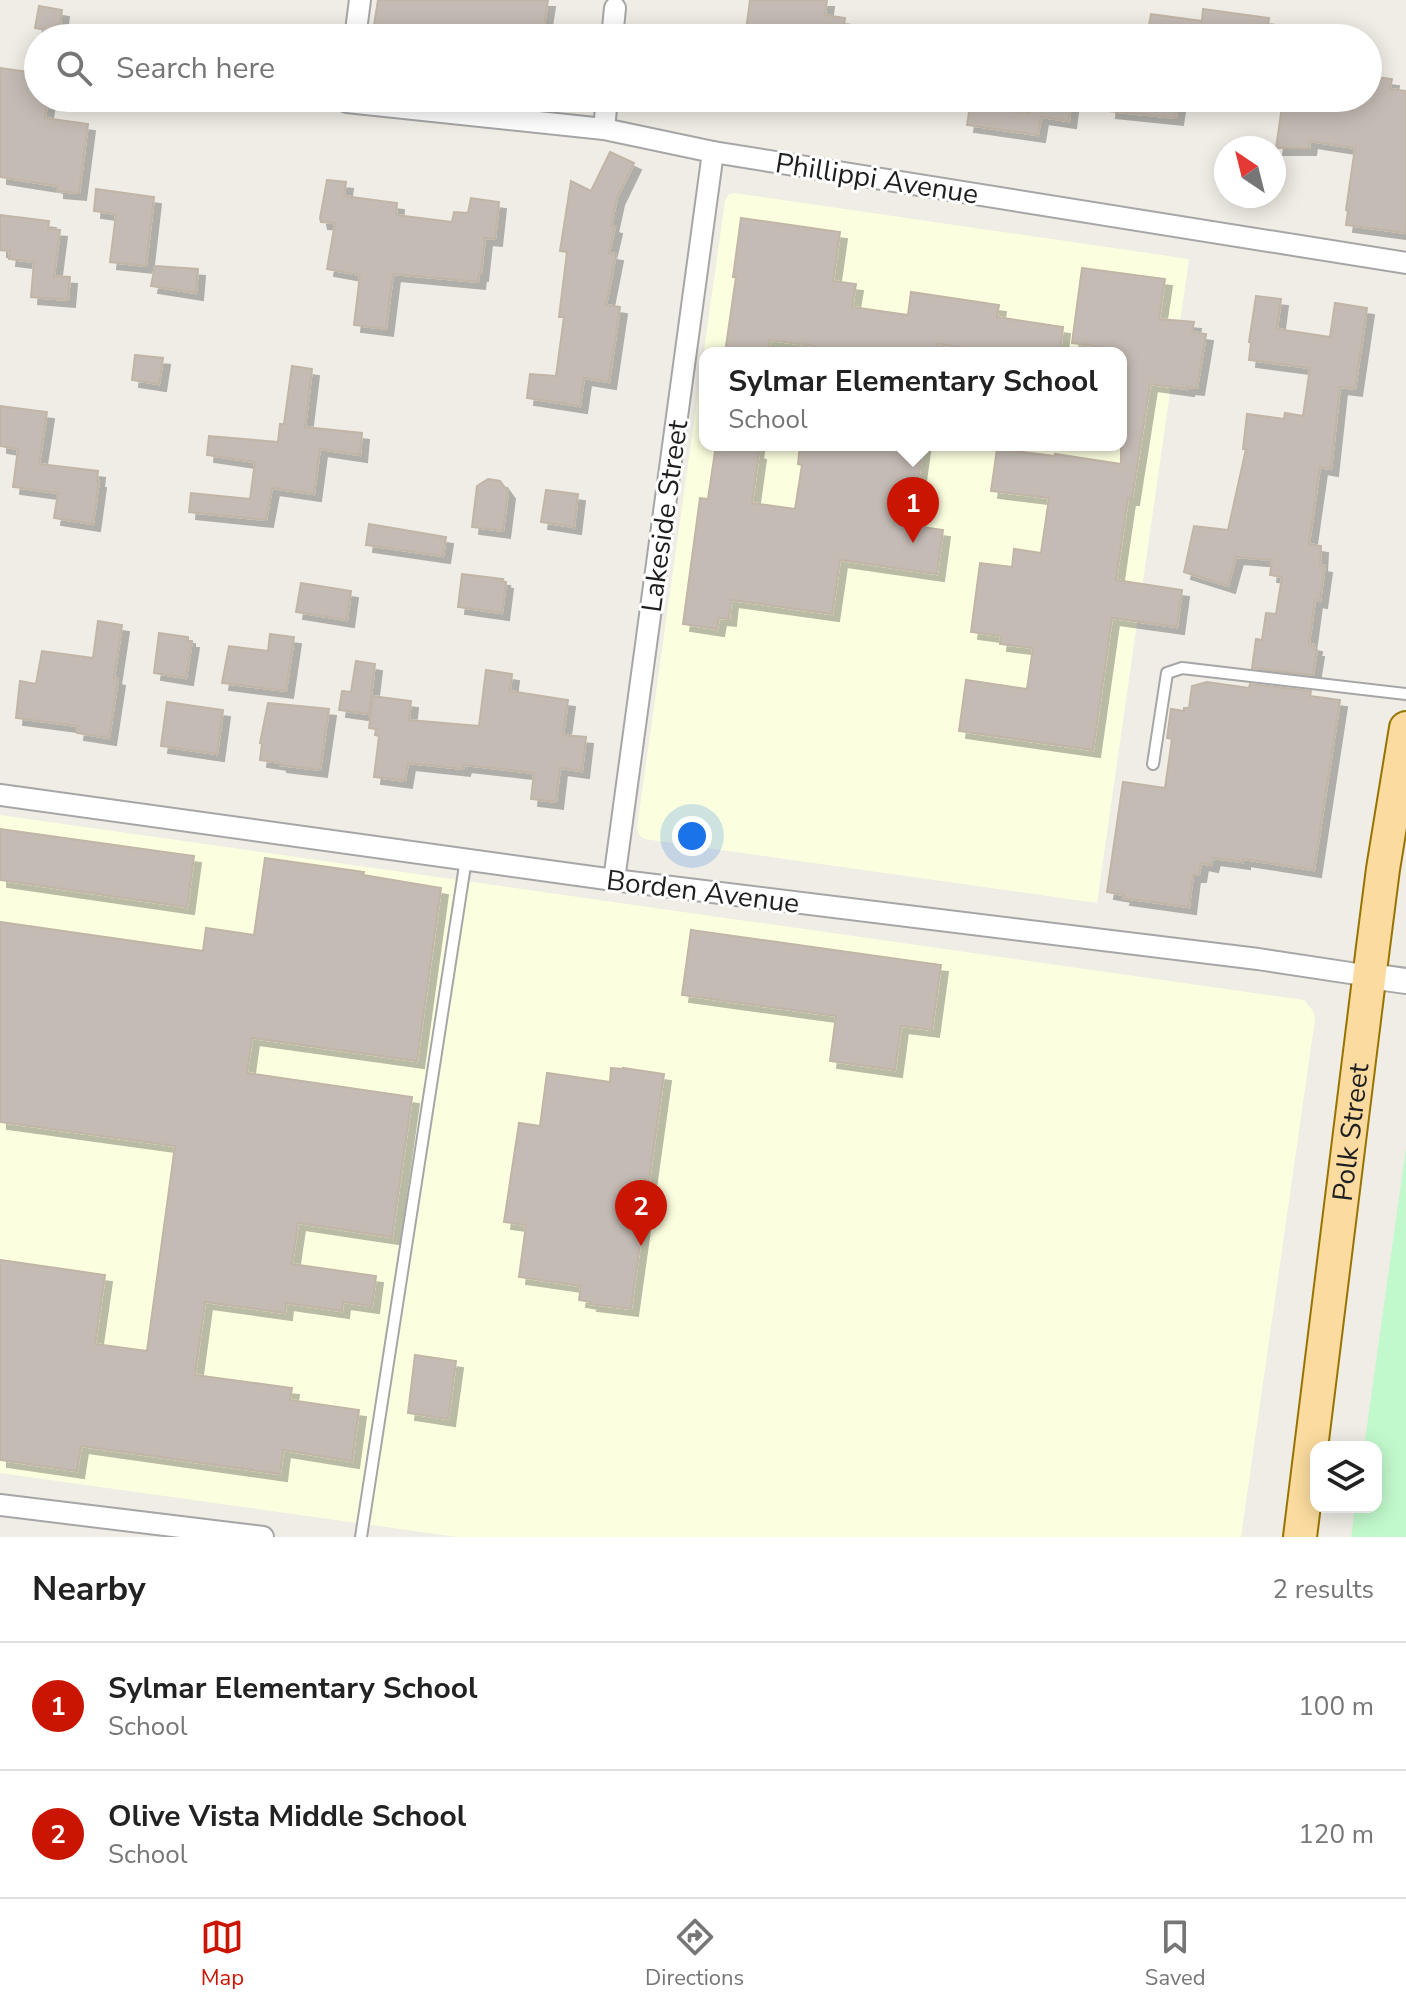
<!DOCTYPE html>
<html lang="en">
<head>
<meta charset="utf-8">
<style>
  body { margin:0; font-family:"Nunito Sans",sans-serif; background:#f2f2f2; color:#222 }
  .controls { position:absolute; right:24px; bottom:24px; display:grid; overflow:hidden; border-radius:16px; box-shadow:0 4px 20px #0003 }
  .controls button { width:72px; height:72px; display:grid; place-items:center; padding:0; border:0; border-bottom:2px solid #e0e0e0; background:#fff; color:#222; font:40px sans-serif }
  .compass { position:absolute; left:1214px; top:136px; width:72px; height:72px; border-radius:50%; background:#fff; box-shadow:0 4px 20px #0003; rotate:325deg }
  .you { position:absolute; left:692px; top:836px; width:28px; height:28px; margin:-20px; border:6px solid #fff; border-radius:50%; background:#1a73e8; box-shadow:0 0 0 12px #1a73e833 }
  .badge { display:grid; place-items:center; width:52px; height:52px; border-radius:50%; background:#ca1503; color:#fff; font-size:26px; font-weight:700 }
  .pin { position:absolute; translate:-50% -66px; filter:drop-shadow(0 2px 4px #0008) }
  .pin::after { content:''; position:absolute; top:42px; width:28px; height:24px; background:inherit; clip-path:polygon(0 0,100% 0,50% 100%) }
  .popup { position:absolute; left:699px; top:347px; width:428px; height:104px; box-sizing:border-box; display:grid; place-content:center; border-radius:16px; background:#fff; filter:drop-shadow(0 2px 6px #0005); font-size:26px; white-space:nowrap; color:#767676 }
  .popup b { font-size:30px; color:#222 }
  .popup::after { content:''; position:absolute; left:50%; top:100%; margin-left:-16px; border:16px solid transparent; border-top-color:#fff }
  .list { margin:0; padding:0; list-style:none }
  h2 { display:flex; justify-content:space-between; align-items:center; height:104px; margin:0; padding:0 32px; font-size:34px }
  h2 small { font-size:26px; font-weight:400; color:#767676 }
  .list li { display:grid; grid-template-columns:52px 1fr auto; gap:24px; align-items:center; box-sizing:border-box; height:128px; padding:0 32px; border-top:2px solid #e0e0e0 }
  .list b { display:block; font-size:30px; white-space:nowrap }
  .list p { margin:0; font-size:26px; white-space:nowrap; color:#767676 }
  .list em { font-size:26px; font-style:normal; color:#767676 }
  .icon { flex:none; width:44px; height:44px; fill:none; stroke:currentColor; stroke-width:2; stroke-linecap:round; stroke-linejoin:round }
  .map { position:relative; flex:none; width:1406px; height:1537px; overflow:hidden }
  .search { position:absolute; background:#fff; box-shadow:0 4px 20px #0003; left:24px; right:24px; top:24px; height:88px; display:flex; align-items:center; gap:20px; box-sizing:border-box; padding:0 28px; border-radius:44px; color:#767676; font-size:30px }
  .sheet { height:360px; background:#fff }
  nav { display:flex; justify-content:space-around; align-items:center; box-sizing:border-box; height:112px; border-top:2px solid #e0e0e0; background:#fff; font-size:22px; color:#767676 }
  nav a { display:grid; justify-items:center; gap:4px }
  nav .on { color:#ca1503 }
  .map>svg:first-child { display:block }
  .education { fill:#fcffdf; fill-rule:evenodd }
  .park { fill:#c2f9cc }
  .building { fill:#c4bcb4; stroke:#c1b5a7; stroke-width:2; filter:url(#shadow) }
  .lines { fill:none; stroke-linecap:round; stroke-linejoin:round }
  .service-casing { stroke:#a6a6a6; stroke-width:14 }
  .minor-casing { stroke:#a6a6a6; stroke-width:24 }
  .tertiary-casing { stroke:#a6a6a6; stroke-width:28 }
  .primary-casing { stroke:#977302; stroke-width:36 }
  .service { stroke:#fff; stroke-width:10 }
  .minor { stroke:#fff; stroke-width:20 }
  .tertiary { stroke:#fff; stroke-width:24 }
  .primary { stroke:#fbdb9f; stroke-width:32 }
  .labels { text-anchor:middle; stroke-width:6; stroke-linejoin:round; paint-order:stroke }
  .street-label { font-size:28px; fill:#1f1f1f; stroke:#fff }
</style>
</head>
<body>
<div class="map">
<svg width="1406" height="1537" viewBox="0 0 1406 1537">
  <defs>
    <filter id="shadow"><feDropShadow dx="7" dy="7" stdDeviation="0" flood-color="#0004"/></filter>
  </defs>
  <rect width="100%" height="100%" fill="#efede5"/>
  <g class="education">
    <path d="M 735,193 L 1189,259 L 1097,903 L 644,839 L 639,835 L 637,828 L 725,201 L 729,194 ZM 705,353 L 1121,353 L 1121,445 L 705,445 Z"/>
    <polygon points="0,815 1304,1000 1313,1011 1315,1019 1241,1537 457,1537 0,1473"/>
  </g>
  <polygon class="park" points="1406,1148 1406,1537 1351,1537 1355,1507 1376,1507 1376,1447 1364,1447"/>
  <g class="building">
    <polygon points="378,0 548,0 542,38 372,38"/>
    <polygon points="750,0 827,0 825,15 845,18 842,38 745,38"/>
    <polygon points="39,6 62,10 59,32 35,28"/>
    <polygon points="1203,9 1269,18 1266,38 1147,36 1151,14 1202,21"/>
    <polygon points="0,68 28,72 31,74 38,75 38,98 48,98 45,118 88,124 79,193 57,191 57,186 0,177"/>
    <polygon points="1368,76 1392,79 1390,89 1406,91 1406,233 1346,225 1348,211 1346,210 1355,148 1310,141 1309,148 1276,148 1283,100 1352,110 1354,98 1368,98"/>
    <polygon points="1031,98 1072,98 1069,121 1041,117 1038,135 967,125 970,106 1029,113"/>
    <polygon points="1110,98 1179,98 1176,118 1109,111"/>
    <polygon points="610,152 634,163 617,198 611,226 615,227 609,253 616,254 606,305 620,307 609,382 584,378 580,406 527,398 530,374 556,376 564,317 559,317 567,252 560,251 571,181 591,191"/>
    <polygon points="327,180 346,182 344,196 397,203 396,215 452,222 454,212 468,213 471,198 499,202 495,239 485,238 481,274 479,274 478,282 393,274 386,329 354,325 360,275 327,269 335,223 321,222 320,218"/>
    <polygon points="96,189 154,197 146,266 110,262 116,214 94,211"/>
    <polygon points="0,215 49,221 48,229 60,230 54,276 70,277 68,300 31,297 34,262 9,259 10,251 0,250"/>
    <polygon points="741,218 840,232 833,281 856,284 852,307 908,315 911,292 999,305 997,317 1063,327 1060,353 997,353 938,344 937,353 813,353 814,346 770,340 768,353 725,353 736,277 733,277"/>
    <polygon points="155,266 198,269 196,293 151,286"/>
    <polygon points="1082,268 1165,279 1159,319 1194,322 1192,332 1206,334 1197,388 1187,387 1187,389 1150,384 1132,498 1128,498 1116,580 1182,590 1177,627 1112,618 1093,750 959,731 966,680 1027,689 1033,648 1000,644 1001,636 971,632 980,563 1012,567 1014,549 1041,553 1049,498 991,491 997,449 1055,456 1055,454 1121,464 1121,350 1072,343"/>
    <polygon points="1256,296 1281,299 1277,329 1330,337 1335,303 1367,308 1355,389 1340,387 1331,469 1320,467 1309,544 1321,546 1320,565 1325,566 1320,601 1315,600 1309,644 1315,645 1314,650 1317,650 1313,675 1252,668 1256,639 1262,640 1266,613 1276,614 1282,577 1270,575 1272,560 1236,557 1228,586 1184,572 1194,526 1228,530 1246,449 1243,449 1247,414 1284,419 1285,413 1303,416 1310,368 1249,360 1251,343 1249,342"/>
    <polygon points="135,355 163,358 159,384 132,380"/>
    <polygon points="292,366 312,369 305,427 362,433 360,455 320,449 314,494 272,488 266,520 189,512 191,493 250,499 255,462 207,455 209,436 278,442 280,424 284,424"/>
    <polygon points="0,406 47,412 39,464 98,471 97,481 99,481 93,524 54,518 58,493 13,487 18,449 0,446"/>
    <polygon points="716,445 757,445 756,452 759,453 752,503 795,509 802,465 798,464 800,445 923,445 918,482 915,481 909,525 943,530 937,574 840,560 832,614 731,600 729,619 719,618 717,629 683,624 700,498 708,499"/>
    <polygon points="488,479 500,481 508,492 503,531 472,527 477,486"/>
    <polygon points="546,490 578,494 574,527 541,522"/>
    <polygon points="369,524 446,537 443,556 366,545"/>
    <polygon points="462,574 503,579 502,581 506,582 502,613 458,607"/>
    <polygon points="301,583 351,591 347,620 296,612"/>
    <polygon points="98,621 122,625 114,678 118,679 109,738 77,733 78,726 16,718 20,681 36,684 42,651 93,658"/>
    <polygon points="159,633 188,637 188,641 192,641 186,678 154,673"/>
    <polygon points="270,634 294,637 286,691 222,683 229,646 268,651"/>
    <polygon points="356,661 375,664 369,714 339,710 342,691 351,692"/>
    <polygon points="486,670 512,674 510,691 568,700 563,735 586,737 582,771 560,768 556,802 531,799 534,773 464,765 463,769 408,763 405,781 374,777 379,736 375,735 376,729 369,728 373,696 411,701 409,720 479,726"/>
    <polygon points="1207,682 1249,688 1250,684 1311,691 1310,696 1340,700 1314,870 1243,859 1243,862 1213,858 1211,865 1201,863 1199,875 1193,875 1189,907 1123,898 1124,895 1107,892 1123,782 1165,788 1172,739 1167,738 1171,709 1184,711 1184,708 1189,708 1192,686"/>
    <polygon points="167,702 223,710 217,754 161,746"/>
    <polygon points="268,703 329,709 320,770 280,765 280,763 260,760 262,743 260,743"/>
    <polygon points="0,829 194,856 187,907 0,880"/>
    <polygon points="265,858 364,872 363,875 441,888 417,1061 252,1038 247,1073 412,1097 392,1237 298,1223 292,1264 376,1276 372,1306 343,1302 342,1311 286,1303 285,1313 205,1302 195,1375 292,1388 290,1400 359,1410 352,1461 283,1450 280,1474 81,1446 77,1471 0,1460 0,1260 105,1275 95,1344 147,1351 175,1146 0,1122 0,922 203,951 206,928 254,935"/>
    <polygon points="691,930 941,965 932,1030 901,1026 895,1070 830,1061 836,1016 682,995"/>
    <polygon points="611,1068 623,1069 623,1068 664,1074 631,1309 590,1304 591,1302 579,1300 581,1286 519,1277 526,1225 504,1222 519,1123 540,1126 547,1073 610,1082"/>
    <polygon points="415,1355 456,1361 448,1419 408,1413"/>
  </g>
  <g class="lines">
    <g class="service-casing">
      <g id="service">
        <polyline points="1153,764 1167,673 1182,668 1406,694"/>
        <polyline points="361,1537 466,859"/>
      </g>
    </g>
    <g class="minor-casing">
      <g id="minor">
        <polyline points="355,38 360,0"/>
        <polyline points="612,38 615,8"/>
        <polyline points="347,98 347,102 604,129 713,152 1406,263"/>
        <polyline points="604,129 607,98"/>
        <polyline points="0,795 614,880 1258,959 1370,976"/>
        <polyline points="614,880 713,152"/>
        <polyline points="0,1505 263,1537"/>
      </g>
    </g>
    <g class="tertiary-casing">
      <polyline id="tertiary" points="1370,976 1406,981"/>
    </g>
    <g class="primary-casing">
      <g id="primary">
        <path id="s1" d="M 1300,1537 L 1373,947 L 1383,869 L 1406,728"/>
      </g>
    </g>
    <use href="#service" class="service"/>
    <use href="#minor" class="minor"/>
    <use href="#tertiary" class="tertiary"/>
    <use href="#primary" class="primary"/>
  </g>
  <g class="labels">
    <g class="street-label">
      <text transform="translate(877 178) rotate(9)" y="10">Phillippi Avenue</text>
      <text transform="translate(664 516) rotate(-82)" y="10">Lakeside Street</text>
      <text transform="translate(703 891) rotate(7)" y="10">Borden Avenue</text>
      <text dy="10" stroke="none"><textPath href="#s1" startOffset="408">Polk Street</textPath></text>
    </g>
  </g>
</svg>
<div class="controls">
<button><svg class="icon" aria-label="layers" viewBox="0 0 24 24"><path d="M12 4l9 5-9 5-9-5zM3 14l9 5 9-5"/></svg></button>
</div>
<svg class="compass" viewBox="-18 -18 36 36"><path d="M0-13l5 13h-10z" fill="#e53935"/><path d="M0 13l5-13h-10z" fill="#767676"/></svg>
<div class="you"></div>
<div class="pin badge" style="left:913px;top:543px">1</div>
<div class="popup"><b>Sylmar Elementary School</b>School</div>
<div class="pin badge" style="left:641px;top:1246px">2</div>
<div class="search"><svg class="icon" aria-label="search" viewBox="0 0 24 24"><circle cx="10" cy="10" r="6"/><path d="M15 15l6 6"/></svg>Search here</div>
</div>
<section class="sheet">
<h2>Nearby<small>2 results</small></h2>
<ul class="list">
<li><span class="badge">1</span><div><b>Sylmar Elementary School</b><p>School</p></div><em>100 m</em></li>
<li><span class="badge">2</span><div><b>Olive Vista Middle School</b><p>School</p></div><em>120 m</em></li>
</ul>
</section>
<nav>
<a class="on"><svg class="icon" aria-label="map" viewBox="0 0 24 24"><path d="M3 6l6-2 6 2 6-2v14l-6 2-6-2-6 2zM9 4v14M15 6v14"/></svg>Map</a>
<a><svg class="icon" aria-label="directions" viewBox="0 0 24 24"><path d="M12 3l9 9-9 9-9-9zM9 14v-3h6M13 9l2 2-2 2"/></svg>Directions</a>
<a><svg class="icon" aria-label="saved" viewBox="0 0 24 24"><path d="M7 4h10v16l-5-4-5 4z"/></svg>Saved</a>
</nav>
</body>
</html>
